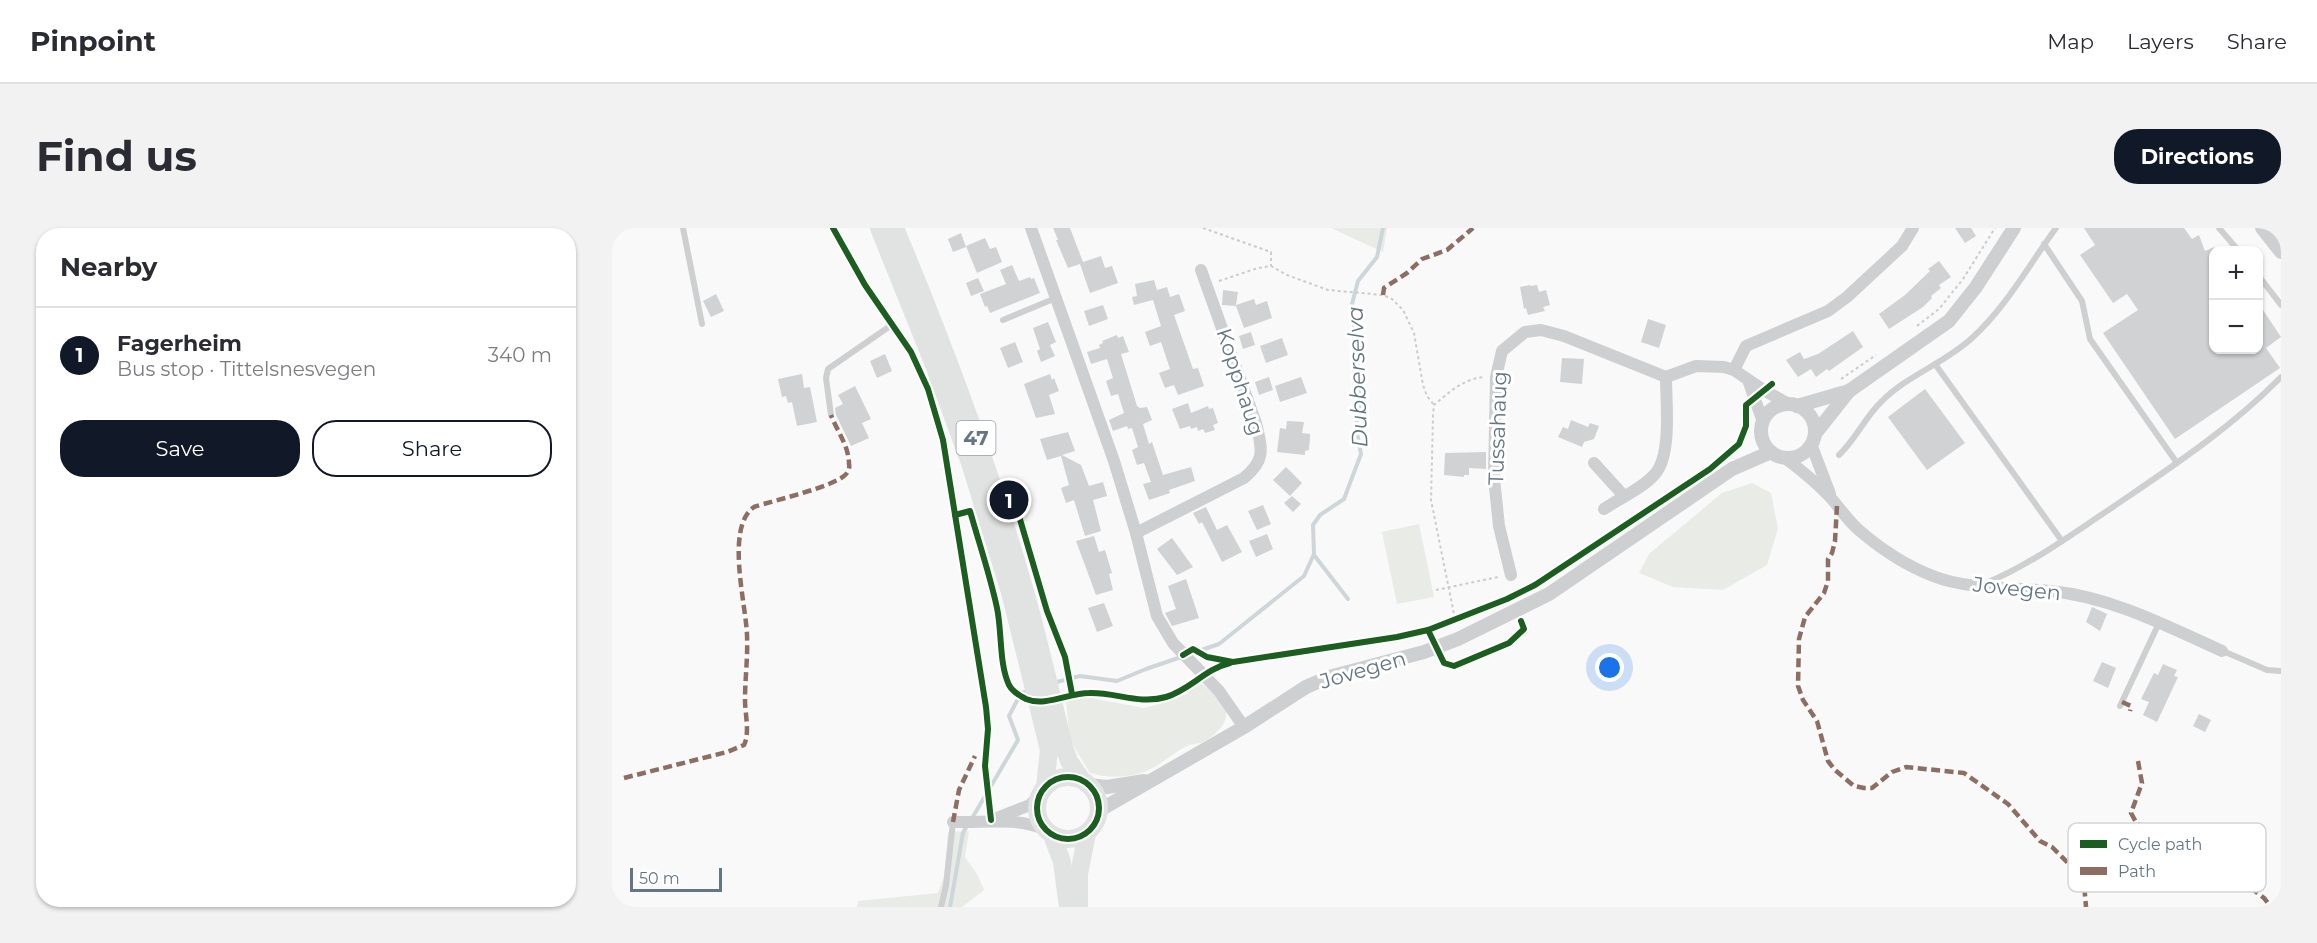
<!DOCTYPE html>
<html lang="en">
<head>
<meta charset="utf-8">
<style>
  body { margin:0; font-family:Montserrat,sans-serif; background:#f2f2f3; color:#2b2b33 }
  .controls { position:absolute; right:18px; top:18px; display:grid; overflow:hidden; border-radius:12px; box-shadow:0 2px 4px #0004 }
  .controls button { width:54px; height:54px; display:grid; place-items:center; padding:0; border:0; border-bottom:2px solid #e1e1e2; background:#fff; color:#2b2b33; font:30px sans-serif }
  .scale { position:absolute; left:18px; bottom:15px; width:92px; box-sizing:border-box; padding-left:6px; border:3px solid #657683; border-top:0; font-size:16px; line-height:21px; white-space:nowrap; color:#657683; -webkit-text-stroke:4px #fff; paint-order:stroke }
  .you { position:absolute; left:998px; top:440px; width:21px; height:21px; margin:-15px; border:4px solid #fff; border-radius:50%; background:#1a73e8; box-shadow:0 0 0 9px #1a73e833 }
  .badge { display:grid; place-items:center; width:39px; height:39px; border-radius:50%; background:#111827; color:#fff; font-size:20px; font-weight:700 }
  .pin { position:absolute; translate:-50% -50%; border:3px solid #fff; box-shadow:0 2px 6px #0006 }
  .list { margin:0; padding:0; list-style:none }
  h2 { display:flex; justify-content:space-between; align-items:center; height:78px; margin:0; padding:0 24px; font-size:26px }
  h2 small { font-size:20px; font-weight:400; color:#7c7c81 }
  .list li { display:grid; grid-template-columns:39px 1fr auto; gap:18px; align-items:center; box-sizing:border-box; height:96px; padding:0 24px; border-top:2px solid #e1e1e2 }
  .list b { display:block; font-size:22px; white-space:nowrap }
  .list p { margin:0; font-size:20px; white-space:nowrap; color:#7c7c81 }
  .list em { font-size:20px; font-style:normal; color:#7c7c81 }
  .actions { display:flex; gap:12px; padding:18px 24px }
  .actions a { flex:1; padding:14px 0; border:2px solid #111827; border-radius:24px; text-align:center; font-size:21px; color:#111827 }
  .actions .main { background:#111827; color:#fff }
  .map { position:relative; flex:none; width:1669px; height:679px; overflow:hidden; border-radius:24px }
  header { display:flex; align-items:center; gap:36px; box-sizing:border-box; height:84px; padding:0 30px; background:#fff; border-bottom:2px solid #e1e1e2 }
  header strong { font-size:28px }
  nav { display:flex; gap:33px; margin-inline-start:auto; font-size:21px }
  .intro { display:flex; align-items:center; justify-content:space-between; box-sizing:border-box; height:144px; padding:0 36px }
  h1 { margin:0; font-size:42px }
  .button { padding:15px 27px; border-radius:24px; background:#111827; color:#fff; font-size:21px; font-weight:700 }
  main { display:flex; gap:36px; padding:0 36px }
  aside { flex:1; background:#fff; border-radius:24px; box-shadow:0 2px 4px #0004 }
  .map>svg:first-child { display:block }
  .green { fill:#e8ebe6 }
  .lines { fill:none; stroke-linecap:round; stroke-linejoin:round }
  .stream { stroke:#ced6d9; stroke-width:4 }
  .building { fill:#d0d2d3 }
  .path { stroke:#cbcccd; stroke-width:2; stroke-dasharray:3 3; stroke-linecap:butt }
  .service { stroke:#cecfd0; stroke-width:6 }
  .minor { stroke:#cecfd0; stroke-width:12 }
  .tertiary { stroke:#cecfd0; stroke-width:14 }
  .primary { stroke:#e1e2e2; stroke-width:18 }
  .quiet { stroke:#8d6e63; stroke-width:4.5; stroke-dasharray:9 4.5; stroke-linecap:butt }
  .cycleway-casing { stroke:#fff; stroke-width:10 }
  .cycleway { stroke:#1b5e20; stroke-width:6 }
  .labels { text-anchor:middle; stroke-width:6; stroke-linejoin:round; paint-order:stroke }
  .shield { fill:#fff; stroke:#939fa8; stroke-width:1.5 }
  .shield-label { font-size:20px; font-weight:bold; fill:#657683 }
  .street-label { font-size:21px; fill:#657683; stroke:#fff }
  .water-label { font-size:22px; font-style:italic; fill:#60757c; stroke:#fff }
  .key { fill:#fff; stroke:#d1d6da; stroke-width:1.5 }
  .key-label { font-size:16px; fill:#657683 }
</style>
</head>
<body>
<header>
<strong>Pinpoint</strong>
<nav><a>Map</a><a>Layers</a><a>Share</a></nav>
</header>
<div class="intro"><h1>Find us</h1><a class="button">Directions</a></div>
<main>
<aside>
<h2>Nearby<small></small></h2>
<ul class="list">
<li><span class="badge">1</span><div><b>Fagerheim</b><p>Bus stop · Tittelsnesvegen</p></div><em>340 m</em></li>
</ul>
<div class="actions"><a class="main">Save</a><a>Share</a></div>
</aside>
<div class="map">
<svg width="1669" height="679" viewBox="0 0 1669 679">
  <rect width="100%" height="100%" fill="#f9f9f9"/>
  <g class="green">
    <polygon points="719,0 775,0 771,24"/>
    <polygon points="1140,255 1159,265 1166,301 1155,337 1111,362 1061,359 1027,345 1037,326 1110,265"/>
    <polygon points="807,296 822,369 785,376 770,304"/>
    <path d="M 587,454 C 594,459 610,472 613,480 C 619,495 600,510 589,515 C 584,516 579,516 575,518 C 560,525 547,539 532,544 C 515,550 494,550 478,545 L 458,512 L 454,472 L 479,470 L 532,480 L 559,473 L 574,466 Z"/>
    <polygon points="357,603 353,629 365,646 372,662 350,679 245,679 246,673 326,665 332,648 336,604"/>
  </g>
  <g class="lines">
    <g class="stream">
      <polyline points="702,327 736,371"/>
      <polyline points="441,455 468,448 505,453 534,441 607,416 692,348 702,326 701,297 708,287 732,271 749,226 744,199 749,165 740,76 746,53 765,29 771,0"/>
      <polyline points="359,592 406,512 397,488 409,465 417,463"/>
      <polyline points="338,679 351,605 355,598"/>
    </g>
  </g>
  <g class="building">
    <polygon points="441,0 458,0 471,34 489,28 493,40 500,38 506,55 478,65 468,36 456,40 444,12 446,12"/>
    <polygon points="1343,0 1359,0 1364,8 1353,15"/>
    <polygon points="1472,0 1572,0 1580,11 1587,7 1593,23 1602,19 1602,122 1647,122 1647,76 1669,109 1654,120 1668,140 1563,211 1491,105 1526,82 1515,66 1501,75 1468,27 1483,17"/>
    <polygon points="349,5 354,19 341,24 336,11"/>
    <polygon points="373,10 378,21 384,19 390,34 365,45 354,18"/>
    <polygon points="1327,33 1339,49 1327,57 1329,60 1319,68 1320,70 1311,79 1277,101 1267,86 1293,67 1318,43 1316,41"/>
    <polygon points="400,37 407,53 418,49 419,51 422,50 428,65 378,85 375,78 373,79 368,66 394,56 388,42"/>
    <polygon points="366,50 372,63 359,68 354,55"/>
    <polygon points="542,52 545,62 555,59 558,69 567,66 573,83 562,87 581,141 586,140 592,158 566,167 562,157 553,160 547,145 558,141 549,114 538,118 533,104 549,98 541,72 522,77 520,69 525,68 523,56"/>
    <polygon points="918,57 919,58 925,57 927,64 934,62 938,77 931,79 933,83 916,87 914,80 912,81 908,59"/>
    <polygon points="611,62 626,64 624,77 642,71 644,77 655,73 660,90 632,100 624,78 610,77"/>
    <polygon points="104,66 112,83 99,89 91,73"/>
    <polygon points="491,77 496,91 477,98 472,83"/>
    <polygon points="1036,91 1054,97 1047,120 1029,114"/>
    <polygon points="436,94 444,114 438,117 443,128 429,134 425,123 428,121 421,100"/>
    <polygon points="1241,103 1251,119 1217,143 1215,141 1204,149 1199,141 1186,149 1174,132 1188,124 1192,131 1206,126"/>
    <polygon points="639,104 643,117 631,121 627,108"/>
    <polygon points="505,107 506,110 511,108 517,124 509,126 525,178 528,180 535,179 540,192 531,196 537,216 540,214 551,247 579,239 583,253 557,262 558,265 537,272 531,256 539,254 532,235 525,237 520,222 526,219 520,200 516,201 515,198 501,203 497,192 512,185 506,166 499,168 494,153 501,150 495,131 479,136 475,124 488,120 487,117 491,115 490,113"/>
    <polygon points="670,110 676,127 654,135 648,118"/>
    <polygon points="403,114 411,134 396,140 388,120"/>
    <polygon points="273,126 280,143 265,150 258,133"/>
    <polygon points="950,130 972,131 970,156 948,154"/>
    <polygon points="190,146 192,160 198,159 205,194 185,198 180,174 176,175 174,168 170,169 166,151"/>
    <polygon points="438,146 440,152 442,150 447,163 437,167 443,186 424,190 412,156"/>
    <polygon points="657,149 661,162 647,167 643,154"/>
    <polygon points="689,149 695,165 668,174 663,158"/>
    <polygon points="243,158 259,191 250,195 257,210 239,218 224,187 223,180 231,176 226,167"/>
    <polygon points="1313,161 1353,215 1315,242 1276,189"/>
    <polygon points="576,175 579,185 596,178 597,181 601,180 606,195 601,197 603,202 593,205 591,201 586,203 585,199 579,201 578,198 568,201 560,181"/>
    <polygon points="959,192 976,199 978,195 987,198 982,211 972,214 970,219 946,209 951,199 956,201"/>
    <polygon points="675,193 692,194 690,205 698,206 698,210 697,222 693,223 693,227 665,224 668,200 674,201"/>
    <polygon points="456,204 463,223 450,227 469,237 477,258 491,254 495,268 481,272 489,303 473,308 462,272 454,275 449,260 457,257 449,228 435,232 428,211"/>
    <polygon points="874,224 874,241 857,240 857,247 852,247 852,249 832,247 833,225"/>
    <polygon points="674,239 690,255 678,268 661,252"/>
    <polygon points="680,268 689,276 681,284 672,275"/>
    <polygon points="651,277 659,296 645,302 636,283"/>
    <polygon points="594,279 605,302 615,297 630,324 610,334 590,294 587,296 581,285"/>
    <polygon points="655,306 661,321 644,329 637,313"/>
    <polygon points="482,308 487,324 493,322 500,345 497,346 501,362 484,367 464,313"/>
    <polygon points="560,310 581,339 565,347 545,321"/>
    <polygon points="574,351 587,390 560,398 553,385 564,381 556,358"/>
    <polygon points="492,375 501,398 485,404 476,380"/>
    <polygon points="1480,379 1495,386 1488,403 1474,394"/>
    <polygon points="1490,434 1504,440 1496,460 1481,453"/>
    <polygon points="1551,436 1565,442 1562,448 1566,449 1545,494 1531,487 1537,474 1529,471 1542,445 1546,447"/>
    <polygon points="1587,486 1599,492 1593,504 1581,498"/>
  </g>
  <g class="lines">
    <g class="path">
      <polyline points="591,0 659,24 659,38"/>
      <polyline points="607,53 646,40 659,38 675,47 716,62 771,67 780,71 791,82 802,105 811,157 815,168 822,177"/>
      <polyline points="1305,98 1327,81 1351,51 1383,0"/>
      <polyline points="1229,151 1264,127"/>
      <polyline points="824,362 886,349"/>
      <path d="M 843,391 L 819,272 L 821,188 L 822,177 C 837,164 853,150 873,149"/>
    </g>
    <g class="service">
      <polyline points="71,0 90,96"/>
      <polyline points="1607,0 1626,22"/>
      <polyline points="1432,16 1470,73 1478,111 1565,235"/>
      <polyline points="1646,47 1669,77"/>
      <polyline points="391,92 444,70"/>
      <polyline points="1323,136 1450,313"/>
      <polyline points="219,187 214,150 216,141 281,96"/>
      <path d="M 1227,227 C 1244,211 1253,189 1270,173 C 1296,147 1333,135 1360,110 C 1394,79 1417,37 1444,0"/>
      <path d="M 1372,356 C 1418,337 1457,308 1498,281 C 1558,240 1618,201 1669,149"/>
      <polyline points="1611,423 1655,442 1669,443"/>
      <polyline points="1508,478 1547,395"/>
      <polyline points="329,679 334,658 341,594"/>
    </g>
    <g class="minor">
      <polyline points="419,0 502,233 524,305 545,388 561,415 607,463 632,499"/>
      <polyline points="1122,142 1134,118 1216,83 1235,69 1290,18 1301,0"/>
      <polyline points="1136,152 1151,194"/>
      <polyline points="1199,216 1218,266"/>
      <path d="M 1173,230 C 1189,242 1204,254 1218,269 C 1228,280 1236,293 1248,303 C 1269,321 1295,338 1321,348 C 1356,362 1402,359 1439,363 C 1499,369 1555,398 1610,423"/>
      <polyline points="982,235 1012,268"/>
      <path d="M 992,281 C 1008,270 1030,261 1043,246 C 1060,227 1054,174 1054,149"/>
      <path d="M 524,305 L 632,250 C 654,232 650,221 644,195 L 589,42"/>
      <polyline points="899,347 887,298 882,250 884,149 890,123 913,104 929,102 952,108 1054,149 1084,138 1112,139 1122,142 1153,163 1177,176"/>
      <polyline points="382,591 418,577 428,566"/>
      <path d="M 341,594 C 372,595 403,589 433,601"/>
    </g>
    <g class="tertiary">
      <polyline points="1650,0 1669,24"/>
      <circle cx="1176" cy="203" r="27"/>
      <polyline points="1185,178 1237,163"/>
      <polyline points="1203,206 1237,163 1337,93 1364,59 1402,0"/>
      <polyline points="477,557 495,559 532,553"/>
      <polyline points="488,582 632,499 694,459 717,449 812,424 846,411 937,366 1120,241 1159,224"/>
    </g>
    <g class="primary">
      <polyline points="267,0 322,137 358,235 398,364 437,522 433,559"/>
      <path d="M 283,0 C 332,117 377,237 412,360 C 427,412 439,466 452,519 L 457,533 L 470,552"/>
      <circle cx="456" cy="580" r="31"/>
      <polyline points="440,607 450,634 456,679"/>
      <polyline points="467,679 467,646 475,605"/>
    </g>
    <g class="quiet">
      <polyline points="771,67 772,60 795,45 810,31 835,22 861,0"/>
      <polyline points="1225,278 1223,313 1220,325 1216,331 1216,353 1212,365 1193,389 1187,411 1186,458 1191,472 1205,493 1216,533 1223,542 1242,558 1252,560 1260,560 1280,544 1294,539 1352,545 1396,576 1428,613 1440,619 1470,649 1472,655 1474,679"/>
      <polyline points="1510,474 1519,478 1518,483"/>
      <polyline points="1526,533 1530,555 1519,585 1525,596 1543,601 1567,602 1579,611 1599,621 1621,646 1652,670 1659,679"/>
      <path d="M 12,550 L 115,524 L 132,517 C 138,505 133,486 133,472 C 133,450 136,429 135,407 C 134,376 113,299 142,279 C 163,272 217,260 232,248 C 236,245 238,240 237,236 C 237,218 225,203 219,187"/>
      <polyline points="341,594 347,562 363,528"/>
    </g>
    <g class="cycleway-casing">
      <g id="cycleway">
        <polyline points="221,0 253,57 299,124 316,161 331,212 374,479 376,501 373,538 379,592"/>
        <polyline points="402,271 435,383 453,429 460,466"/>
        <path d="M 343,287 L 358,283 C 367,315 378,347 385,380 C 390,403 387,436 397,457 C 400,463 408,468 414,471 C 433,479 457,465 477,465 C 504,464 527,477 554,469 C 578,462 593,441 618,435"/>
        <polyline points="816,402 832,435 842,438 897,415 912,401 909,393"/>
        <polyline points="571,427 581,421 595,429 621,434 785,409 816,402 895,371 923,357 1098,241 1127,216 1134,198 1134,177 1160,156"/>
        <circle cx="456" cy="580" r="31"/>
      </g>
    </g>
    <use href="#cycleway" class="cycleway"/>
  </g>
  <g class="labels">
    <rect class="shield" x="344.5" y="193" width="39" height="34" rx="4.5"/>
    <g class="shield-label">
      <text x="364" y="217">47</text>
    </g>
    <g class="street-label">
      <text transform="translate(628 154) rotate(72)" y="7">Kopphaug</text>
      <text transform="translate(886 200) rotate(-88)" y="7">Tussahaug</text>
      <text transform="translate(1405 361) rotate(6)" y="7">Jovegen</text>
      <text transform="translate(751 442) rotate(-16)" y="7">Jovegen</text>
    </g>
    <g class="water-label">
      <text transform="translate(745 149) rotate(-92)" y="8">Dubberselva</text>
    </g>
  </g>
  <rect x="1456" y="595" width="198" height="69" rx="9" class="key"/>
  <rect x="1468" y="612" width="27" height="8" fill="#1b5e20"/>
  <rect x="1468" y="639" width="27" height="8" fill="#8d6e63"/>
  <g class="key-label">
    <text x="1506" y="622">Cycle path</text>
    <text x="1506" y="649">Path</text>
  </g>
</svg>
<div class="controls">
<button>+</button>
<button>−</button>
</div>
<div class="scale">50 m</div>
<div class="you"></div>
<div class="pin badge" style="left:397px;top:272px">1</div>
</div>
</main>
</body>
</html>
